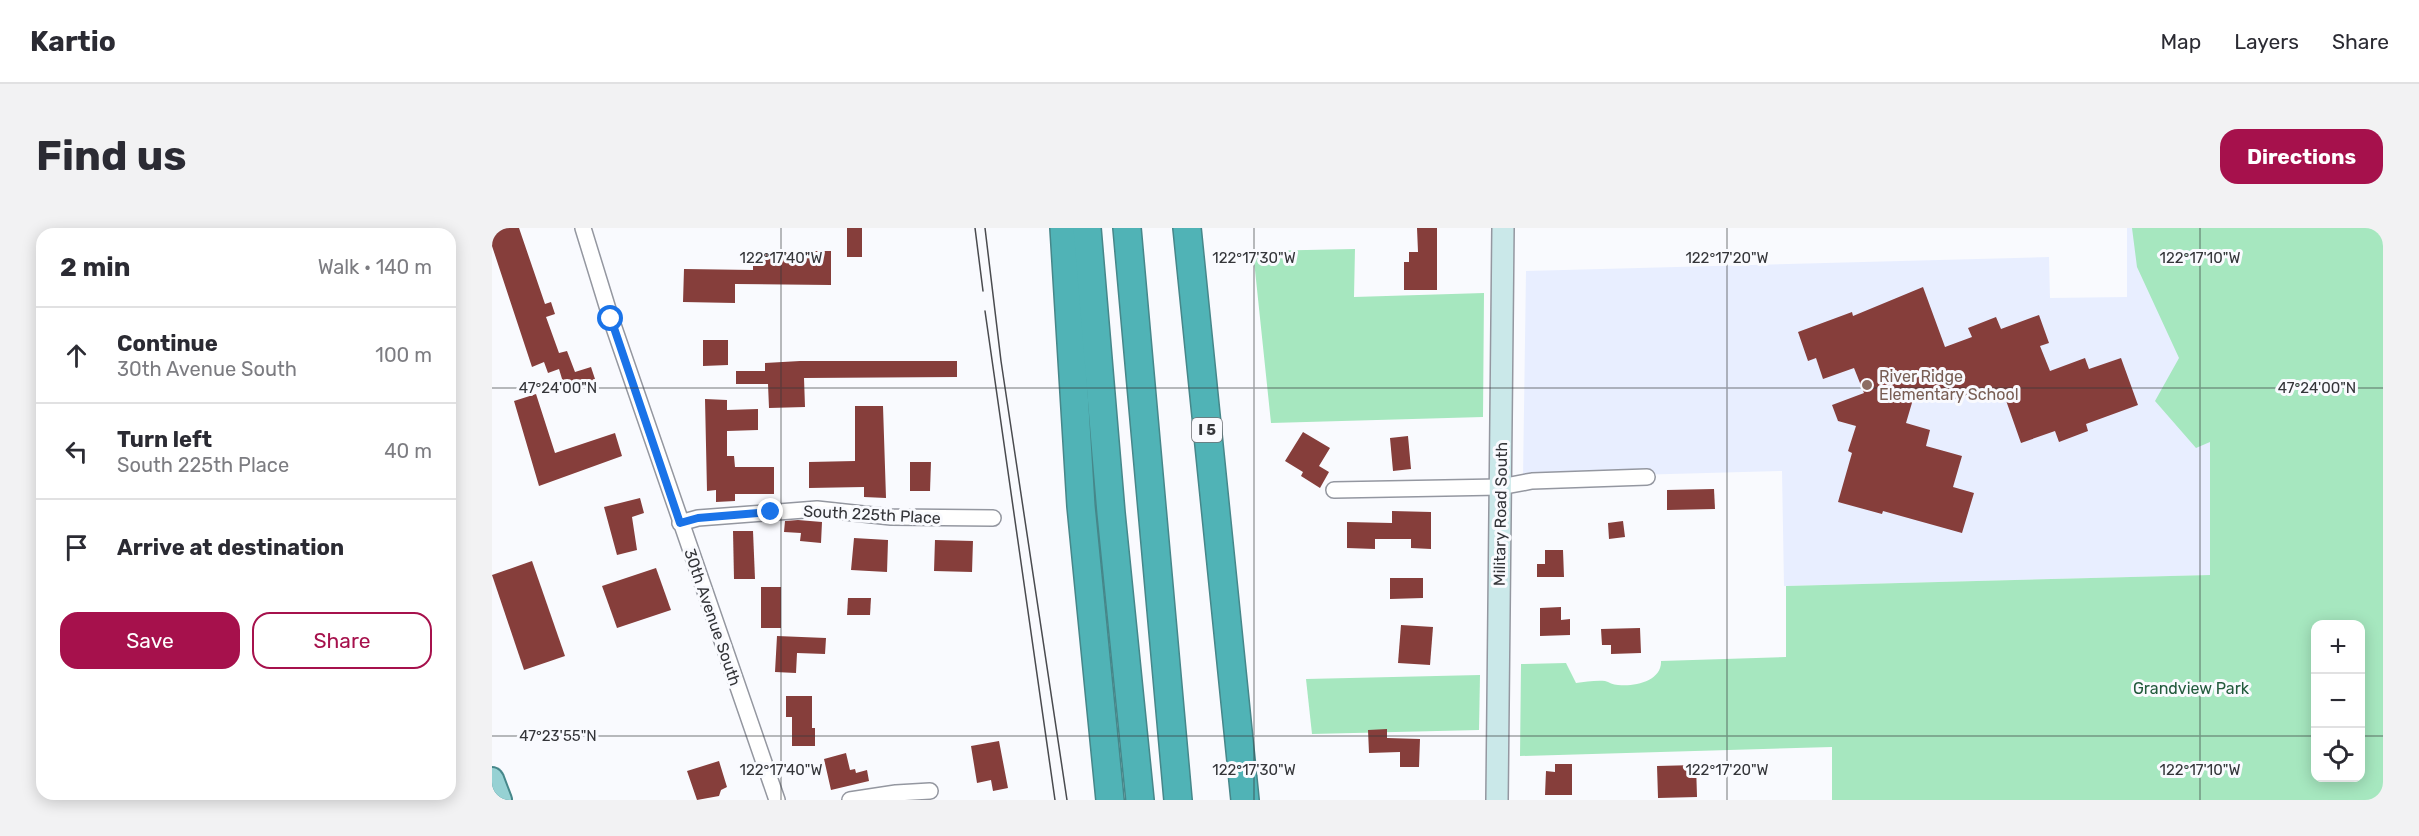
<!DOCTYPE html>
<html lang="en">
<head>
<meta charset="utf-8">
<style>
  body { margin:0; font-family:Rubik,sans-serif; background:#f2f2f3; color:#2b2b33 }
  .controls { position:absolute; right:18px; bottom:18px; display:grid; overflow:hidden; border-radius:12px; box-shadow:0 3px 15px #0003 }
  .controls button { width:54px; height:54px; display:grid; place-items:center; padding:0; border:0; border-bottom:2px solid #e1e1e2; background:#fff; color:#2b2b33; font:30px sans-serif }
  .stop { position:absolute; width:18px; height:18px; margin:-14px; border:4px solid #1a73e8; border-radius:50%; background:#fff }
  .stop.end { background:#1a73e8; border-color:#fff; box-shadow:0 2px 6px #0008 }
  .list { margin:0; padding:0; list-style:none }
  h2 { display:flex; justify-content:space-between; align-items:center; height:78px; margin:0; padding:0 24px; font-size:26px }
  h2 small { font-size:20px; font-weight:400; color:#7c7c81 }
  .list li { display:grid; grid-template-columns:39px 1fr auto; gap:18px; align-items:center; box-sizing:border-box; height:96px; padding:0 24px; border-top:2px solid #e1e1e2 }
  .list b { display:block; font-size:22px; white-space:nowrap }
  .list p { margin:0; font-size:20px; white-space:nowrap; color:#7c7c81 }
  .list em { font-size:20px; font-style:normal; color:#7c7c81 }
  .actions { display:flex; gap:12px; padding:18px 24px }
  .actions a { flex:1; padding:14px 0; border:2px solid #a6114c; border-radius:18px; text-align:center; font-size:21px; color:#a6114c }
  .actions .main { background:#a6114c; color:#fff }
  .icon { flex:none; width:33px; height:33px; fill:none; stroke:currentColor; stroke-width:2; stroke-linecap:round; stroke-linejoin:round }
  .map { position:relative; flex:none; width:1891px; height:572px; overflow:hidden; border-radius:18px }
  header { display:flex; align-items:center; gap:36px; box-sizing:border-box; height:84px; padding:0 30px; background:#fff; border-bottom:2px solid #e1e1e2 }
  header strong { font-size:28px }
  nav { display:flex; gap:33px; margin-inline-start:auto; font-size:21px }
  .intro { display:flex; align-items:center; justify-content:space-between; box-sizing:border-box; height:144px; padding:0 36px }
  h1 { margin:0; font-size:42px }
  .button { padding:15px 27px; border-radius:18px; background:#a6114c; color:#fff; font-size:21px; font-weight:700 }
  main { display:flex; gap:36px; padding:0 36px }
  aside { flex:1; background:#fff; border-radius:18px; box-shadow:0 3px 15px #0003 }
  .map>svg:first-child { display:block }
  .built { fill:#e8eeff }
  .green { fill:#a6e7bf; fill-rule:evenodd }
  .building { fill:#863e3b }
  .lines { fill:none; stroke-linecap:round; stroke-linejoin:round }
  .minor-casing { stroke:#9497a0; stroke-width:18 }
  .secondary-casing { stroke:#9497a0; stroke-width:24 }
  .primary-casing { stroke:#46878a; stroke-width:26 }
  .motorway-casing { stroke:#46878a; stroke-width:30 }
  .minor { stroke:#fff; stroke-width:15 }
  .secondary { stroke:#cae8e9; stroke-width:21 }
  .primary { stroke:#96d1d3; stroke-width:22 }
  .motorway { stroke:#50b3b6; stroke-width:27 }
  .tram { stroke:#494a4e; stroke-width:1.5 }
  .route { stroke:#1a73e8; stroke-width:8 }
  .ticks { fill:none; stroke:#343539; stroke-width:1.5; stroke-opacity:0.45 }
  .education-dot { fill:#8d6e63; stroke:#f9fafe; stroke-width:2 }
  .labels { text-anchor:middle; stroke-width:6; stroke-linejoin:round; paint-order:stroke }
  .shield { fill:#f9fafe; stroke:#6f7074; stroke-width:1.5 }
  .shield-label { font-size:15px; font-weight:bold; fill:#343539 }
  .education-label { font-size:16px; fill:#785e54; stroke:#f9fafe; text-anchor:start }
  .street-label { font-size:16px; fill:#343539; stroke:#f9fafe }
  .park-label { font-size:16px; fill:#225a3c; stroke:#f9fafe }
  .ticks-label { font-size:15px; text-anchor:middle; fill:#343539; stroke:#f9fafe; stroke-width:6; stroke-linejoin:round; paint-order:stroke }
</style>
</head>
<body>
<header>
<strong>Kartio</strong>
<nav><a>Map</a><a>Layers</a><a>Share</a></nav>
</header>
<div class="intro"><h1>Find us</h1><a class="button">Directions</a></div>
<main>
<aside>
<h2>2 min<small>Walk · 140 m</small></h2>
<ul class="list">
<li><svg class="icon" aria-label="ahead" viewBox="0 0 24 24"><path d="M12 20V5M6 11l6-6 6 6"/></svg><div><b>Continue</b><p>30th Avenue South</p></div><em>100 m</em></li>
<li><svg class="icon" aria-label="left" viewBox="0 0 24 24"><path d="M17 20v-9H6M10 6l-5 5 5 5"/></svg><div><b>Turn left</b><p>South 225th Place</p></div><em>40 m</em></li>
<li><svg class="icon" aria-label="arrive" viewBox="0 0 24 24"><path d="M6 21V4h12l-3 4 3 4H6"/></svg><div><b>Arrive at destination</b></div></li>
</ul>
<div class="actions"><a class="main">Save</a><a>Share</a></div>
</aside>
<div class="map">
<svg width="1891" height="572" viewBox="0 0 1891 572">
  <rect width="100%" height="100%" fill="#f9fafe"/>
  <polygon class="built" points="1635,0 1718,0 1718,347 1292,358 1290,243 1031,250 1034,43 1557,29 1558,70 1635,69"/>
  <g class="green">
    <path d="M 1640,0 L 1891,0 L 1891,572 L 1340,572 L 1340,519 L 1028,528 L 1029,436 L 1074,435 L 1084,455 C 1093,454 1104,452 1113,453 C 1117,454 1121,457 1126,457 C 1143,459 1170,453 1169,433 L 1294,429 L 1294,358 L 1718,347 L 1718,214 L 1704,220 L 1663,173 L 1687,130 L 1645,39 ZM 1824,397 L 1868,397 L 1868,550 L 1824,550 Z"/>
    <polygon points="863,21 862,69 992,65 991,189 779,195 761,23"/>
    <polygon points="988,447 987,502 820,506 814,451"/>
  </g>
  <g class="building">
    <polygon points="0,0 27,0 53,76 59,74 63,86 54,89 67,125 75,123 83,144 99,139 104,154 74,164 67,141 56,145 52,134 40,139 0,18"/>
    <rect x="355" y="0" width="15" height="29"/>
    <polygon points="925,0 945,0 945,62 912,62 912,34 917,34 917,24 926,24"/>
    <polygon points="261,23 339,23 339,57 243,56 243,75 191,74 192,41 261,42"/>
    <polygon points="1431,59 1453,119 1480,109 1476,100 1504,89 1509,101 1547,87 1557,115 1548,118 1558,143 1593,130 1597,141 1629,130 1646,177 1594,196 1596,203 1567,214 1563,203 1529,215 1510,161 1480,172 1478,166 1453,174 1447,159 1422,168 1414,195 1438,202 1434,218 1470,228 1461,259 1482,265 1470,305 1391,283 1390,286 1346,274 1360,225 1356,223 1364,198 1346,193 1340,177 1372,165 1362,140 1331,151 1324,130 1316,133 1306,104 1360,84 1361,88"/>
    <polygon points="211,112 236,112 236,137 211,138"/>
    <polygon points="308,133 465,133 465,149 312,150 313,179 277,180 276,156 244,156 244,143 273,143 273,135"/>
    <polygon points="44,166 63,225 123,205 130,228 47,258 22,173"/>
    <polygon points="213,171 235,172 235,182 266,181 266,202 235,203 235,228 242,228 243,239 282,239 282,266 243,266 243,273 224,274 224,262 215,263"/>
    <polygon points="363,178 391,178 394,270 372,269 372,259 317,260 317,234 363,233"/>
    <polygon points="811,204 838,220 827,238 837,244 828,260 809,248 811,244 793,233"/>
    <polygon points="916,208 919,241 901,243 898,210"/>
    <polygon points="418,234 439,234 438,263 418,263"/>
    <polygon points="1222,261 1223,281 1175,282 1175,262"/>
    <polygon points="148,270 152,285 140,289 145,322 125,327 112,279"/>
    <polygon points="900,283 939,284 939,321 919,320 919,311 883,311 883,321 855,320 855,294 900,295"/>
    <polygon points="306,292 330,294 329,315 308,313 309,305 292,304 293,293"/>
    <polygon points="1131,293 1133,309 1117,311 1116,295"/>
    <polygon points="241,303 261,303 263,351 242,351"/>
    <polygon points="362,310 396,312 395,344 359,342"/>
    <polygon points="443,312 481,313 480,344 442,343"/>
    <polygon points="1053,322 1071,322 1072,349 1045,349 1045,336 1053,336"/>
    <polygon points="40,333 73,428 32,442 0,347"/>
    <polygon points="164,340 179,382 125,400 110,358"/>
    <polygon points="898,350 931,350 931,370 898,371"/>
    <rect x="269" y="359" width="20" height="41"/>
    <polygon points="356,370 379,370 378,387 355,387"/>
    <polygon points="1069,379 1069,392 1078,391 1078,407 1048,408 1048,380"/>
    <polygon points="909,397 941,399 938,437 906,435"/>
    <polygon points="1148,400 1149,425 1119,426 1119,417 1110,417 1109,401"/>
    <polygon points="285,408 334,410 333,426 305,425 304,445 283,444"/>
    <polygon points="294,468 320,468 320,500 323,500 323,518 300,518 300,489 294,489"/>
    <polygon points="895,501 895,510 928,511 927,539 908,539 908,524 877,525 876,502"/>
    <polygon points="507,513 516,560 501,563 499,552 485,555 479,518"/>
    <polygon points="354,525 358,542 363,541 364,545 375,542 377,553 339,562 332,531"/>
    <polygon points="227,533 235,559 229,562 227,568 205,572 195,543"/>
    <polygon points="1063,536 1080,536 1080,567 1053,567 1054,543 1063,544"/>
    <polygon points="1204,537 1205,569 1166,570 1165,538"/>
  </g>
  <g class="lines">
    <g class="minor-casing">
      <g id="minor">
        <polyline points="91,0 119,91 285,572"/>
        <polyline points="842,262 1008,259 1040,253 1155,249"/>
        <polyline points="188,295 206,290 325,281 399,289 501,290"/>
        <polyline points="358,572 404,565 438,563"/>
      </g>
    </g>
    <g class="secondary-casing">
      <polyline id="secondary" points="1005,572 1011,0"/>
    </g>
    <g class="primary-casing">
      <polyline id="primary" points="0,551 8,572"/>
    </g>
    <g class="motorway-casing">
      <g id="motorway">
        <polyline points="572,0 589,278 618,572"/>
        <polyline points="595,0 619,285 648,572"/>
        <polyline points="635,0 686,572"/>
        <polyline points="695,0 753,572"/>
      </g>
    </g>
    <use href="#minor" class="minor"/>
    <use href="#secondary" class="secondary"/>
    <use href="#primary" class="primary"/>
    <use href="#motorway" class="motorway"/>
    <g class="tram">
      <polyline points="483,0 491,63"/>
      <polyline points="493,0 509,133 575,572"/>
      <polyline points="493,83 563,572"/>
    </g>
  </g>
  <g class="lines">
    <polyline class="route" points="119,91 188,295 206,290 279,284"/>
  </g>
  <path class="ticks" d="M 289,0 L 289,572M 762,0 L 762,572M 1235,0 L 1235,572M 1708,0 L 1708,572M 0,160 L 1891,160M 0,508 L 1824,508M 1868,508 L 1891,508"/>
  <circle class="education-dot" cx="1375" cy="157" r="6"/>
  <g class="labels">
    <rect class="shield" x="700" y="190" width="30" height="24" rx="4.5"/>
    <g class="shield-label">
      <text x="715" y="207">I 5</text>
    </g>
    <g class="education-label">
      <text x="1387" y="154">River Ridge<tspan x="1387" dy="18">Elementary School</tspan></text>
    </g>
    <g class="street-label">
      <text transform="translate(380 286) rotate(3)" y="6">South 225th Place</text>
      <text transform="translate(1008 286) rotate(-89)" y="6">Military Road South</text>
      <text transform="translate(221 389) rotate(71)" y="6">30th Avenue South</text>
    </g>
    <g class="park-label">
      <text x="1699" y="466">Grandview Park</text>
    </g>
  </g>
  <g class="ticks-label">
    <text x="289" y="35">122°17'40"W</text>
    <text x="762" y="35">122°17'30"W</text>
    <text x="1235" y="35">122°17'20"W</text>
    <text x="1708" y="35">122°17'10"W</text>
    <text x="66" y="165">47°24'00"N</text>
    <text x="1825" y="165">47°24'00"N</text>
    <text x="66" y="513">47°23'55"N</text>
    <text x="289" y="547">122°17'40"W</text>
    <text x="762" y="547">122°17'30"W</text>
    <text x="1235" y="547">122°17'20"W</text>
    <text x="1708" y="547">122°17'10"W</text>
  </g>
</svg>
<div class="controls">
<button>+</button>
<button>−</button>
<button><svg class="icon" aria-label="locate" viewBox="0 0 24 24"><circle cx="12" cy="12" r="6"/><path d="M12 2v4M12 18v4M2 12h4M18 12h4"/></svg></button>
</div>
<div class="stop" style="left:119px;top:91px"></div>
<div class="stop end" style="left:279px;top:284px"></div>
</div>
</main>
</body>
</html>
